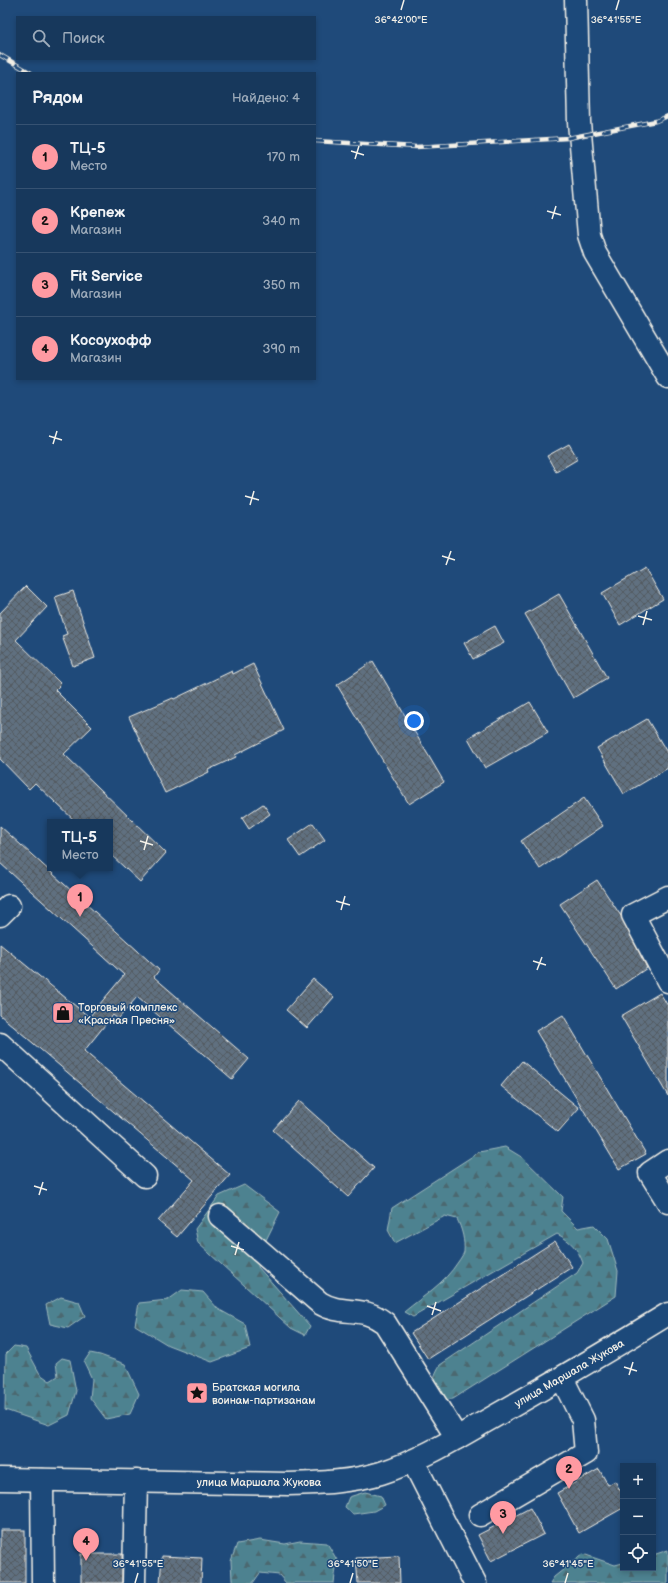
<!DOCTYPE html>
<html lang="ru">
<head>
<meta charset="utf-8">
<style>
  body { margin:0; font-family:"Balsamiq Sans",sans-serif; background:#244365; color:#f1f3f6 }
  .controls { position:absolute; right:12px; bottom:12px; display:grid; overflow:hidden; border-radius:0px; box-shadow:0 2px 6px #0003 }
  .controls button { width:36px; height:36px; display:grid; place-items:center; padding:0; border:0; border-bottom:1px solid #365272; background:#17385c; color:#f1f3f6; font:20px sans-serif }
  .you { position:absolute; left:414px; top:721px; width:14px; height:14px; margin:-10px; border:3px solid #fff; border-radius:50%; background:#1a73e8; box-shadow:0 0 0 6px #1a73e833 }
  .badge { display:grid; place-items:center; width:26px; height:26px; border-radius:50%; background:#ff9aa2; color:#111; font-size:13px; font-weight:700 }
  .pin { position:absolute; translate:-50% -33px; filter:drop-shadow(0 1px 2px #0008) }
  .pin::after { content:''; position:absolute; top:21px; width:14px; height:12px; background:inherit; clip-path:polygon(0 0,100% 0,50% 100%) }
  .popup { position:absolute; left:47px; top:819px; width:66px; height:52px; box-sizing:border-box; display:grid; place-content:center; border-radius:0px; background:#17385c; filter:drop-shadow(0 1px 3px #0005); font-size:13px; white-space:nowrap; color:#9eacbb }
  .popup b { font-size:15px; color:#f1f3f6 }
  .popup::after { content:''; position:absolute; left:50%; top:100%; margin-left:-8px; border:8px solid transparent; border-top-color:#17385c }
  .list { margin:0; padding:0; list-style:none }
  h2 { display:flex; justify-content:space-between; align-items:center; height:52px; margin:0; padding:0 16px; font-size:17px }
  h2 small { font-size:13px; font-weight:400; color:#9eacbb }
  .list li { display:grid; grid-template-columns:26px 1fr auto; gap:12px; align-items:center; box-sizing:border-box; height:64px; padding:0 16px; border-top:1px solid #365272 }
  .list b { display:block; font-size:15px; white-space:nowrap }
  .list p { margin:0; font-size:13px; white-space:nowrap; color:#9eacbb }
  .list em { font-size:13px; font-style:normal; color:#9eacbb }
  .icon { flex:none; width:22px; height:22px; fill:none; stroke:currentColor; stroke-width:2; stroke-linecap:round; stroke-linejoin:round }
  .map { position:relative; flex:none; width:668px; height:1583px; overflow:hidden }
  .search { position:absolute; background:#17385c; box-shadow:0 2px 6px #0003; left:16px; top:16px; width:300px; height:44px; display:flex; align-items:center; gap:10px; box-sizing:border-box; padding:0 14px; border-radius:0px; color:#9eacbb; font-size:15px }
  .panel { position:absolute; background:#17385c; box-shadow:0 2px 6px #0003; left:16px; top:72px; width:300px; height:308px; border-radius:0px }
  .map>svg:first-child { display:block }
  .forest { fill:url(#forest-firs); stroke:#a0babc }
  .building { fill:url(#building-cross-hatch); stroke:#f4f1e8 }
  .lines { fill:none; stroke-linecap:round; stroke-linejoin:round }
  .minor-casing { stroke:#f4f1e8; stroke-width:25 }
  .major-casing { stroke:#f4f1e8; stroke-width:25 }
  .minor { stroke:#1f4a7a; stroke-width:22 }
  .major { stroke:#1f4a7a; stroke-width:22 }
  .rail-casing { stroke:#f4f1e8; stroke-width:4.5 }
  .rail { stroke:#1f4a7a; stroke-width:3; stroke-dasharray:9; stroke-linecap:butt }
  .ticks { fill:none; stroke:#f4f1e8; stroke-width:1.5 }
  .labels { text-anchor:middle; stroke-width:3; stroke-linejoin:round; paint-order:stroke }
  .poi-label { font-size:11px; fill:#f4f1e8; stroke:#1f4a7a; text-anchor:start }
  .street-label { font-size:11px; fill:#f4f1e8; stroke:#1f4a7a }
  .ticks-label { font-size:10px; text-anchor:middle; fill:#f4f1e8; stroke:#1f4a7a; stroke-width:3; stroke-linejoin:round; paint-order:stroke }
</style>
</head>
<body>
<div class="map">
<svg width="668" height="1583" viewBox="0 0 668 1583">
  <defs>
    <pattern id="forest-firs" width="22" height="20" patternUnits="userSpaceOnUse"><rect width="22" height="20" fill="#4d8290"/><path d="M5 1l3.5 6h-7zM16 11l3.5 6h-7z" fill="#4b686f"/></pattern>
    <pattern id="building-cross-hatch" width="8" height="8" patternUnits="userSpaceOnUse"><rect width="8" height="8" fill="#607080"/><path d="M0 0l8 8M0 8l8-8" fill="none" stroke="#535a60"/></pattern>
  </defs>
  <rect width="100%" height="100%" fill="#1f4a7a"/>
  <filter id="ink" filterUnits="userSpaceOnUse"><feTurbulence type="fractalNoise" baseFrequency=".025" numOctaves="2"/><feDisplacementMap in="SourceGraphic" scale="8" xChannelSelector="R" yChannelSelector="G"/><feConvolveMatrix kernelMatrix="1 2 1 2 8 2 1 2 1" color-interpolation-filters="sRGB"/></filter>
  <g filter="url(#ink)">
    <g class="forest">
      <path d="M 505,1147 L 523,1158 L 563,1197 L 561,1211 L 578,1228 L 594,1225 L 608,1239 L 618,1271 L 616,1296 L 453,1399 L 440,1400 C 433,1384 431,1380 440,1365 L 577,1273 L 583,1263 C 578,1249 571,1241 557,1234 L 413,1317 L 404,1312 C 423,1296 444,1284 458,1262 C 460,1259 463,1255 464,1252 C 465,1241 462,1229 457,1219 L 445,1216 L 395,1243 L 388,1230 L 392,1208 L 479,1152 Z"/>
      <polygon points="244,1185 280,1212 264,1244 258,1267 310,1326 305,1335 291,1328 198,1243 195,1229 219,1196"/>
      <polygon points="182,1290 203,1292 218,1309 245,1324 250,1348 212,1362 168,1345 135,1325 139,1303 168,1300"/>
      <polygon points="61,1297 79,1302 85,1316 68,1328 50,1324 46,1305"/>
      <polygon points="14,1346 26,1348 40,1374 50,1381 58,1376 56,1363 62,1358 70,1360 76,1391 69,1415 49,1425 5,1410 6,1354"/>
      <polygon points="90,1353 100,1355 125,1364 139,1394 130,1414 106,1419 90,1398 92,1379 84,1362"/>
      <polygon points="365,1492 381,1496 385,1505 374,1511 353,1514 345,1507 349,1497"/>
      <polygon points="260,1540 285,1544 300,1541 327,1543 337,1560 334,1583 286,1583 279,1575 260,1573 253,1583 237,1583 232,1580 231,1561 237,1544"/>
      <polygon points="668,1550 668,1583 550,1583 554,1577 583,1554 615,1565 623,1563 623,1568 653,1568 653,1555"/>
    </g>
    <g class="building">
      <polygon points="569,444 578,459 556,472 547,456"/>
      <polygon points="645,568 663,599 620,625 602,593"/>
      <polygon points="26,586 47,607 16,640 61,684 55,690 92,727 64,754 166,853 140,882 110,854 110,822 76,822 35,783 29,789 0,759 0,613"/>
      <polygon points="73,591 95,658 73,666 62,636 67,634 55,597"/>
      <polygon points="559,594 607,678 573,698 525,614"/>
      <polygon points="495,626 504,643 473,659 464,643"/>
      <polygon points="373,661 444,782 409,804 337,685"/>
      <polygon points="253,664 284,730 235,755 236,757 208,770 209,772 165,793 129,717 173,698 174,699 232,671 233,674"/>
      <polygon points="530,702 548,732 485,768 468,738"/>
      <polygon points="647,719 668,754 668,768 624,794 597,748"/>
      <polygon points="584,798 603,826 540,869 521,841"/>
      <polygon points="263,804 270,814 249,829 242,818"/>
      <polygon points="313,823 325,840 300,857 288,840"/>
      <polygon points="0,826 159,970 154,977 249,1059 232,1079 137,997 118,1019 113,1015 84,1051 230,1175 177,1237 158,1221 194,1180 0,1015 0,944 89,1017 124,975 0,863"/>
      <polygon points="597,880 621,916 647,968 616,989 560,904"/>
      <polygon points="313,979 334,997 307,1028 286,1010"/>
      <polygon points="660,993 668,1006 668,1096 621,1016"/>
      <polygon points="563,1015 646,1154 619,1169 536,1031"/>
      <polygon points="522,1061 579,1108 558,1132 501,1086"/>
      <polygon points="299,1101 374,1168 348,1197 273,1130"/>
      <polygon points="555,1241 572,1267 428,1359 411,1333"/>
      <polygon points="599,1469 608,1485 615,1481 623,1496 623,1508 579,1533 557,1493"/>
      <polygon points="530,1508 544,1534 491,1561 478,1535"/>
      <rect x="0" y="1530" width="25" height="53"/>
      <rect x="81" y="1554" width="41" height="29"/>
      <polygon points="162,1556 202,1558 201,1583 160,1583"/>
      <polygon points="399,1556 400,1583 358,1583 356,1558"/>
    </g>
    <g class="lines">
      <g class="minor-casing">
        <g id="minor">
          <polyline points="576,0 579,122 589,235 595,253 668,377"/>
          <polyline points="668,897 633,915 668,981"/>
          <polyline points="0,915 9,906"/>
          <polyline points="0,1044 145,1176"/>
          <polyline points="668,1161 650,1173 668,1202"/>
          <path d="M 220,1216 L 320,1303 C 343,1317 361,1304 385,1323 L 457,1438"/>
          <polyline points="413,1461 475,1583"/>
          <polyline points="42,1480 43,1583"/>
          <polyline points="480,1515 586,1453 583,1420 562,1378"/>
          <polyline points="134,1583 136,1481"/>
        </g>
      </g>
      <g class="major-casing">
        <path id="major" d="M 0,1479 L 288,1484 C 319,1483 351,1482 381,1473 C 422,1460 458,1437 495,1416 C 553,1383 611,1349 668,1314"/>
      </g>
      <use href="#minor" class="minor"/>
      <use href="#major" class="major"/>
      <g class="rail-casing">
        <g id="rail">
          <polyline points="0,55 31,73"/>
          <polyline points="315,141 416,147 568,138 656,121 668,116"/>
        </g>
      </g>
      <use href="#rail" class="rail"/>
    </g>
  </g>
  <path class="ticks" d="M 401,10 L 404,0M 616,10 L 619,0M 351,151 L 364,155M 355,159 L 359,146M 547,211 L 561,215M 552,219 L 556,206M 49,436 L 62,440M 53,444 L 57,431M 245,496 L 259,500M 250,505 L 254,491M 442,556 L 455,560M 446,565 L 451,551M 638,616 L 652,620M 643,625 L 647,611M 140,841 L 153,845M 144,850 L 148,836M 336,901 L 350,905M 341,910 L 345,896M 533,961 L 546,965M 537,970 L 542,957M 34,1186 L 47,1190M 39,1195 L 43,1182M 231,1246 L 244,1250M 235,1255 L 239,1242M 427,1306 L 441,1311M 432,1315 L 436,1302M 624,1367 L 637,1371M 629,1375 L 633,1362M 135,1583 L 138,1573M 350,1583 L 353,1573M 565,1583 L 568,1573"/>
  <defs>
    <g id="shop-square" transform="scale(1.15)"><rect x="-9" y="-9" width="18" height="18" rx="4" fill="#ff9aa2" stroke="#1f4a7a"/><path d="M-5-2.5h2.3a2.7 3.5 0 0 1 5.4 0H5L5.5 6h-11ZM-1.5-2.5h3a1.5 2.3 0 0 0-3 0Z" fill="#111"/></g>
    <g id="sight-square" transform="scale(1.15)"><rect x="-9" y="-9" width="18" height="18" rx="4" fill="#ff9aa2" stroke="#1f4a7a"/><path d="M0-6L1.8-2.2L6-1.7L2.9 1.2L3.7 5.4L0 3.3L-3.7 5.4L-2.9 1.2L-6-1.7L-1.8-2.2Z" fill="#111"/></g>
  </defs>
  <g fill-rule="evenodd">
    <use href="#shop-square" x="63" y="1013"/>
    <use href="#sight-square" x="197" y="1393"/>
  </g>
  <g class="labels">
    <g class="poi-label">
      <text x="78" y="1011">Торговый комплекс<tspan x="78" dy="13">«Красная Пресня»</tspan></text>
      <text x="212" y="1391">Братская могила<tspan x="212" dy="13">воинам-партизанам</tspan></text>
    </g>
    <g class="street-label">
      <text transform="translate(569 1373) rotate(-30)" y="4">улица Маршала Жукова</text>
      <text x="259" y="1486">улица Маршала Жукова</text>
    </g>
  </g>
  <g class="ticks-label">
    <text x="401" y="23">36°42'00"E</text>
    <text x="616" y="23">36°41'55"E</text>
    <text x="138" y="1567">36°41'55"E</text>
    <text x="353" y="1567">36°41'50"E</text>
    <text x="568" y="1567">36°41'45"E</text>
  </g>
</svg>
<div class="controls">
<button>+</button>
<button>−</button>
<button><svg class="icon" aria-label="locate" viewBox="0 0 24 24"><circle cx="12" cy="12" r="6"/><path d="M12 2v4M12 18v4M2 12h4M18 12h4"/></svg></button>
</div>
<div class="you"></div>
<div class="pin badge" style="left:80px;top:917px">1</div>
<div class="popup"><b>ТЦ-5</b>Место</div>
<div class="pin badge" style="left:569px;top:1489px">2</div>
<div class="pin badge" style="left:503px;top:1534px">3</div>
<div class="pin badge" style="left:86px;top:1561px">4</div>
<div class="search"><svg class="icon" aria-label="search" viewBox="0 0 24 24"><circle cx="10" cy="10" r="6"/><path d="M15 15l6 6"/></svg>Поиск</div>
<section class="panel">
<h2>Рядом<small>Найдено: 4</small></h2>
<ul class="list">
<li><span class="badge">1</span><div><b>ТЦ-5</b><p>Место</p></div><em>170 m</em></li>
<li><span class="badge">2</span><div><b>Крепеж</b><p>Магазин</p></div><em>340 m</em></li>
<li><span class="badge">3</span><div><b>Fit Service</b><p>Магазин</p></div><em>350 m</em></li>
<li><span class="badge">4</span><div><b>Косоухофф</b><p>Магазин</p></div><em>390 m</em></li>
</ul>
</section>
</div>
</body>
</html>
